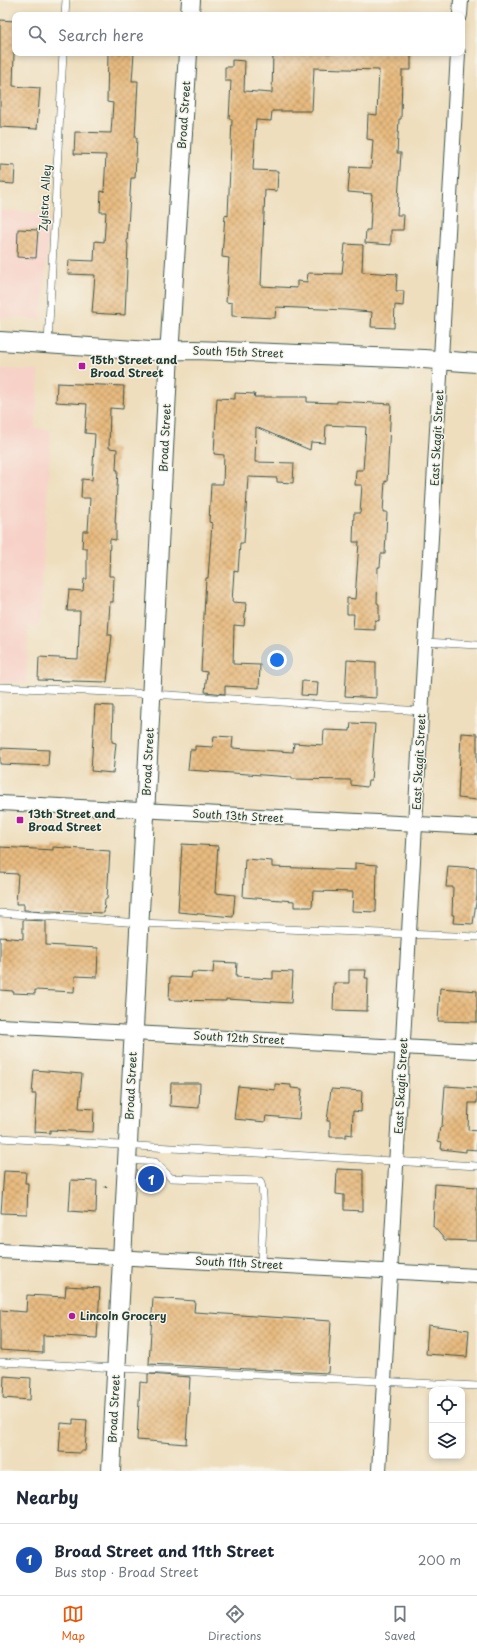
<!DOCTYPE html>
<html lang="en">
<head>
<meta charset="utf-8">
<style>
  body { margin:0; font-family:"Playpen Sans",sans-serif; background:#f6f6f7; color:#1f2937 }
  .controls { position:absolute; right:12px; bottom:12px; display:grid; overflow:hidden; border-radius:8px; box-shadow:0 2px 6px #0003 }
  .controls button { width:36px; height:36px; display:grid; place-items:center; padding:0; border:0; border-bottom:1px solid #e0e1e3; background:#fff; color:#1f2937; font:20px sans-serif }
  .you { position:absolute; left:277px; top:660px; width:14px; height:14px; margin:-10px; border:3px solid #fff; border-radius:50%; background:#1a73e8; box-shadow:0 0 0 6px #1a73e833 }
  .badge { display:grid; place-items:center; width:26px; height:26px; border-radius:50%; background:#ea580c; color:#fff; font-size:13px; font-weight:700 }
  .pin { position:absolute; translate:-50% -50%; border:2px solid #fff; box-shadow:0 1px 4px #0006 }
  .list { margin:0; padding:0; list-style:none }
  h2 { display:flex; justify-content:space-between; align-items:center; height:52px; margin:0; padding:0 16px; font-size:17px }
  h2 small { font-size:13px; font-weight:400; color:#747a83 }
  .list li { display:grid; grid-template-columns:26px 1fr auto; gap:12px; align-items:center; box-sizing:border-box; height:72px; padding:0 16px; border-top:1px solid #e0e1e3 }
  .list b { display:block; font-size:15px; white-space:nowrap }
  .list p { margin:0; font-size:13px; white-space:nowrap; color:#747a83 }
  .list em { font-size:13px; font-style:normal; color:#747a83 }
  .icon { flex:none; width:22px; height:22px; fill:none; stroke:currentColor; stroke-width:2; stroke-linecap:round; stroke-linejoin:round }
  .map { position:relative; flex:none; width:477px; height:1471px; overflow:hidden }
  .search { position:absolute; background:#fff; box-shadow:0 2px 6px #0003; left:12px; right:12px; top:12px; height:44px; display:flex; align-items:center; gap:10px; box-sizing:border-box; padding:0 14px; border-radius:8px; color:#747a83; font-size:15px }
  .sheet { height:124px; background:#fff }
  nav { display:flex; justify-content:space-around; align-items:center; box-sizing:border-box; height:56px; border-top:1px solid #e0e1e3; background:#fff; font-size:11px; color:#747a83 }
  nav a { display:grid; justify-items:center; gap:2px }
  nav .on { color:#ea580c }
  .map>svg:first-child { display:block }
  .built { fill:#f7d1c7 }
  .building { fill:url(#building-cross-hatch) }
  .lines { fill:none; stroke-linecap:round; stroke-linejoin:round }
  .service-casing { stroke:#3e5549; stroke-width:8 }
  .minor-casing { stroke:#3e5549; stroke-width:16 }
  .tertiary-casing { stroke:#3e5549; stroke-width:20 }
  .path { stroke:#3e5549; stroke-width:2.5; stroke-dasharray:3 3; stroke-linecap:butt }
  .service { stroke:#fff; stroke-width:7 }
  .minor { stroke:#fff; stroke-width:14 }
  .tertiary { stroke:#fff; stroke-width:18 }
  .poi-dot { fill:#b5179e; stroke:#f7f3e8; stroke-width:1.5 }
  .labels { text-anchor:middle; stroke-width:3; stroke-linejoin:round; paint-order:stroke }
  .street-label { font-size:11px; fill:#1f3d34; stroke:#f7f3e8 }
  .poi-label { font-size:11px; font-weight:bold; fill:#1f3d34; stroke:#f7f3e8; text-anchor:start }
</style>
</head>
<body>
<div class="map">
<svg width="477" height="1471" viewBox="0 0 477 1471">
  <defs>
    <pattern id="building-cross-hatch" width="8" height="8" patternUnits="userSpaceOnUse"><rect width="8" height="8" fill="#e8bb80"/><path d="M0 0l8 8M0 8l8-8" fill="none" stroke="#bb996a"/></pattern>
  </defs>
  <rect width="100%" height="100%" fill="#f7f3e8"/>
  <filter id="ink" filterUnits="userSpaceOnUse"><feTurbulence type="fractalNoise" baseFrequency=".025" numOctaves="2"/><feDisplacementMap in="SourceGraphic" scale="8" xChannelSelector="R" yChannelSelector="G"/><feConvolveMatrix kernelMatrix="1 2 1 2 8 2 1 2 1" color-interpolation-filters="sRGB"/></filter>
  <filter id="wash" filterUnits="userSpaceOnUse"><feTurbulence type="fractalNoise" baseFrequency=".012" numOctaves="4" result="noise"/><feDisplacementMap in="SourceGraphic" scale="16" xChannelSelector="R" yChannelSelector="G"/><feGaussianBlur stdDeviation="0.9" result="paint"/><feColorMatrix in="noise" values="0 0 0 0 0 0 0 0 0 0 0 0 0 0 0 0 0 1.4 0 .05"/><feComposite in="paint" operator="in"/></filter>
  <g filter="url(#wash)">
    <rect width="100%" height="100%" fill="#eedebd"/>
    <g class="built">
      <polygon points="0,211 50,214 42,319 0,317"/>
      <polygon points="0,369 39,371 35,429 51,430 39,627 28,626 26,683 0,682"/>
    </g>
    <g id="blocks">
      <g class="building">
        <polygon points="0,20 15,21 13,86 40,88 37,129 0,127"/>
        <polygon points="108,53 134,53 132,81 138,81 135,138 137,138 135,178 131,178 127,243 128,244 125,315 92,313 95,275 68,274 69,260 94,261 95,241 104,242 106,212 100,212 101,191 104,192 106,155 74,154 75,132 111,133 113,103 107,102"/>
        <polygon points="273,53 411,53 411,70 402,70 401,119 399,119 397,153 401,153 397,215 404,215 403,230 391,230 391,245 365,243 366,230 370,230 372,194 348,192 350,167 371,168 373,140 367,139 368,114 377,115 379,70 314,68 312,111 272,111 271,121 256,120 253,170 278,171 277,191 265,190 261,286 297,288 297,281 307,282 308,273 342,274 345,244 363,245 362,272 397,274 396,291 404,291 403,306 395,305 394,328 371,327 372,312 345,310 276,307 275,318 232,316 232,303 226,302 229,258 222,257 225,215 228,216 232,119 229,119 231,81 225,81 225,67 232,67 232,60 245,61 244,91 272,93"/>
        <polygon points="0,165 15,166 14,184 0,183"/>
        <polygon points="18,229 38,230 36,258 17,257"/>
        <polygon points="57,383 124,386 123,409 110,408 109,448 117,449 116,470 118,470 115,523 116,523 116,540 110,539 109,576 114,576 113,602 110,602 108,635 112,635 107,682 38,680 39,657 78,659 80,611 67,611 69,590 83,591 84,579 87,579 87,548 82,548 83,531 88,531 90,498 81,498 82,479 92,480 95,434 85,433 87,404 56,402"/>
        <polygon points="235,393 255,394 254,397 307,397 307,402 337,403 337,401 391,404 387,482 385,481 383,512 387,512 385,554 381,554 380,567 378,567 377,603 379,604 379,621 375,620 375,630 353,629 354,614 347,614 347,598 355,599 359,542 353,542 354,513 360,513 362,485 355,485 356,470 363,470 366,427 326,425 325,443 311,442 310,450 256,427 255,462 294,463 293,483 277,482 277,478 248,477 244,543 240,543 238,572 234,571 232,602 246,603 244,626 234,625 233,664 260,665 259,688 225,686 225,694 205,692 207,672 201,671 206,578 208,578 212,523 209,522 211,484 223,484 224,455 214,454 217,398 235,399"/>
        <polygon points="347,660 376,662 376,698 345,696"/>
        <polygon points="302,681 318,682 317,696 301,695"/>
        <polygon points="95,705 113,706 112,742 116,743 113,773 91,771"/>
        <polygon points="351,723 375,724 371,781 368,781 367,787 351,785 351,780 292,779 292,777 188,770 190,750 195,750 195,746 213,747 214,736 233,737 232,748 293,752 294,743 323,745 324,730 350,731"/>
        <polygon points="461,733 477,734 477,800 458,798"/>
        <polygon points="0,748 49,750 48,766 0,764"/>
        <polygon points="182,844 218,846 215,893 235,895 233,917 178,912"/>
        <polygon points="0,847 53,850 53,847 110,851 107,899 105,899 104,913 24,910 24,904 16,904 18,874 0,873"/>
        <polygon points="245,859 272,861 272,867 355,870 355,863 377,865 376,912 352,911 353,892 313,891 312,907 294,907 294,901 243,897"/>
        <polygon points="448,866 477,868 477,895 473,924 453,923 454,915 452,915 453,887 446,887"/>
        <polygon points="23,920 46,921 46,945 98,948 97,977 75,976 74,992 35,990 35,994 13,993 13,991 0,990 0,937 23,939"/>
        <polygon points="214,962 237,963 236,977 273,979 273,971 293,972 291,1003 226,999 226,1001 169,1000 170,977 191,978 192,972 213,973"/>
        <polygon points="349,970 366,970 365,978 368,978 367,1011 333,1010 334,983 349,983"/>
        <polygon points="440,988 477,991 477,1022 438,1021"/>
        <polygon points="34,1070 82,1074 79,1108 94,1109 93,1132 50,1130 50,1133 34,1132 36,1094 32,1094"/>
        <polygon points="171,1083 200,1083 199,1108 170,1106"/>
        <polygon points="275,1084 291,1085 291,1088 302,1089 299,1119 266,1116 265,1122 234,1119 238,1086 275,1090"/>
        <polygon points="445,1086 477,1088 477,1103 469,1103 468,1130 477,1131 477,1150 466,1149 466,1152 441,1149 442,1142 438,1141 440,1127 442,1127"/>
        <polygon points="331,1089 362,1091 361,1112 353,1111 352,1135 346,1134 346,1137 330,1137 330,1121 327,1121"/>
        <polygon points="337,1169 363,1170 363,1211 344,1210 344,1195 336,1194"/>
        <polygon points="4,1171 26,1172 25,1183 28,1183 27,1214 1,1213"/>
        <polygon points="71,1180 97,1181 96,1213 69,1211"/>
        <polygon points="435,1184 477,1187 477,1241 445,1240 433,1226"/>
        <polygon points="66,1286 100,1288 97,1338 43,1335 43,1353 0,1350 0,1310 26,1312 27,1295 65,1297"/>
        <polygon points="153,1298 195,1301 194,1312 331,1321 328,1373 149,1364"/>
        <polygon points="428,1325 469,1330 467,1357 426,1354"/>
        <polygon points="148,1374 190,1377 186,1444 137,1440 140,1382 148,1383"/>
        <polygon points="4,1376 31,1378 30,1400 3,1398"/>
        <polygon points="73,1419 87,1420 85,1451 80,1451 80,1453 59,1452 61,1423 73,1424"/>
      </g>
    </g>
  </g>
  <g filter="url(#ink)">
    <use href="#blocks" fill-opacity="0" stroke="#3e5549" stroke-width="1"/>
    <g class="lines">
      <g class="service-casing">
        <g id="service">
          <polyline points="65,15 66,0"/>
          <polyline points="48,344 63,53"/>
          <polyline points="425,642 477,645"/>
          <polyline points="0,687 152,694 422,711"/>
          <polyline points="0,913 140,923 477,937"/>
          <polyline points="0,1138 477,1166"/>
          <path d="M 128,1160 L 155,1162 L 171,1178 L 260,1181 C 267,1195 261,1247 261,1265"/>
          <polyline points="0,1362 477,1386"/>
        </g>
      </g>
      <g class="minor-casing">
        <g id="minor">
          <polyline points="460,15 461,0"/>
          <polyline points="0,803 477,827"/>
          <polyline points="0,1026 477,1051"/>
          <polyline points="0,1251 477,1276"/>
          <polyline points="379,1471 458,53"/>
        </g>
      </g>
      <g class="tertiary-casing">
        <g id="tertiary">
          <polyline points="190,15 191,0"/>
          <polyline points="0,341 150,351 195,350 424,359 477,363"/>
          <polyline points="111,1471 168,372 188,53"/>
        </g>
      </g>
      <polyline class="path" points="106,1188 106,1186"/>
      <use href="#service" class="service"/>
      <use href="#minor" class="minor"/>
      <use href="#tertiary" class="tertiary"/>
    </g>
  </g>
  <g class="poi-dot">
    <rect x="78" y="362" width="8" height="8" rx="2"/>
    <rect x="16" y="816" width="8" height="8" rx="2"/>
    <circle cx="72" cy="1316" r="4"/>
  </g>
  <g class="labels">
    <g class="street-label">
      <text transform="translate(184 115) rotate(-86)" y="4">Broad Street</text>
      <text transform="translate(45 198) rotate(-87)" y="4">Zylstra Alley</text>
      <text transform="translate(238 352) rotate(2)" y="4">South 15th Street</text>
      <text transform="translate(165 438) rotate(-87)" y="4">Broad Street</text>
      <text transform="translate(437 438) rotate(-87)" y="4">East Skagit Street</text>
      <text transform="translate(148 762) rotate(-87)" y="4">Broad Street</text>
      <text transform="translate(419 762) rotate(-87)" y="4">East Skagit Street</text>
      <text transform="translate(238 816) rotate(3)" y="4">South 13th Street</text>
      <text transform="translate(239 1038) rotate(3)" y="4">South 12th Street</text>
      <text transform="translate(131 1086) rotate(-87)" y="4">Broad Street</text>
      <text transform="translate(401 1086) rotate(-87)" y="4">East Skagit Street</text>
      <text transform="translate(239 1263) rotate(3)" y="4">South 11th Street</text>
      <text transform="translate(114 1409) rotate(-87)" y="4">Broad Street</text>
    </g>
    <g class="poi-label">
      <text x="90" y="364">15th Street and<tspan x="90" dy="13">Broad Street</tspan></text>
      <text x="28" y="818">13th Street and<tspan x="28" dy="13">Broad Street</tspan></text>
      <text x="80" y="1320">Lincoln Grocery</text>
    </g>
  </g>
</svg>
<div class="controls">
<button><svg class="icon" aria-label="locate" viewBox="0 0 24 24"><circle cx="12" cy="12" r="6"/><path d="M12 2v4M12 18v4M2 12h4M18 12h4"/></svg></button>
<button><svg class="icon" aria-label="layers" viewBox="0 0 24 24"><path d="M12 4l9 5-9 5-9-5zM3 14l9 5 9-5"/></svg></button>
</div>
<div class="you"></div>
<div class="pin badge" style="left:151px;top:1179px;background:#1a4fb4">1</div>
<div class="search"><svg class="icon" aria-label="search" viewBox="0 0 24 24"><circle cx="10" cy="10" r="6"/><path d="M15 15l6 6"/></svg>Search here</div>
</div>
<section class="sheet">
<h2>Nearby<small></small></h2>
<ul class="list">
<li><span class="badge" style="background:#1a4fb4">1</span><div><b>Broad Street and 11th Street</b><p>Bus stop · Broad Street</p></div><em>200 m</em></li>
</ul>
</section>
<nav>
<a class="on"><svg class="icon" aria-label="map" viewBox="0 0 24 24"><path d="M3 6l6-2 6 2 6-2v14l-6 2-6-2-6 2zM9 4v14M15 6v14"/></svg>Map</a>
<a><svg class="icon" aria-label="directions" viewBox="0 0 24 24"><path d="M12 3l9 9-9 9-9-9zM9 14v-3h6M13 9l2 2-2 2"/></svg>Directions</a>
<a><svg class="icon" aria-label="saved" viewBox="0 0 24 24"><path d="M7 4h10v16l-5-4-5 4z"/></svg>Saved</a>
</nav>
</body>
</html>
